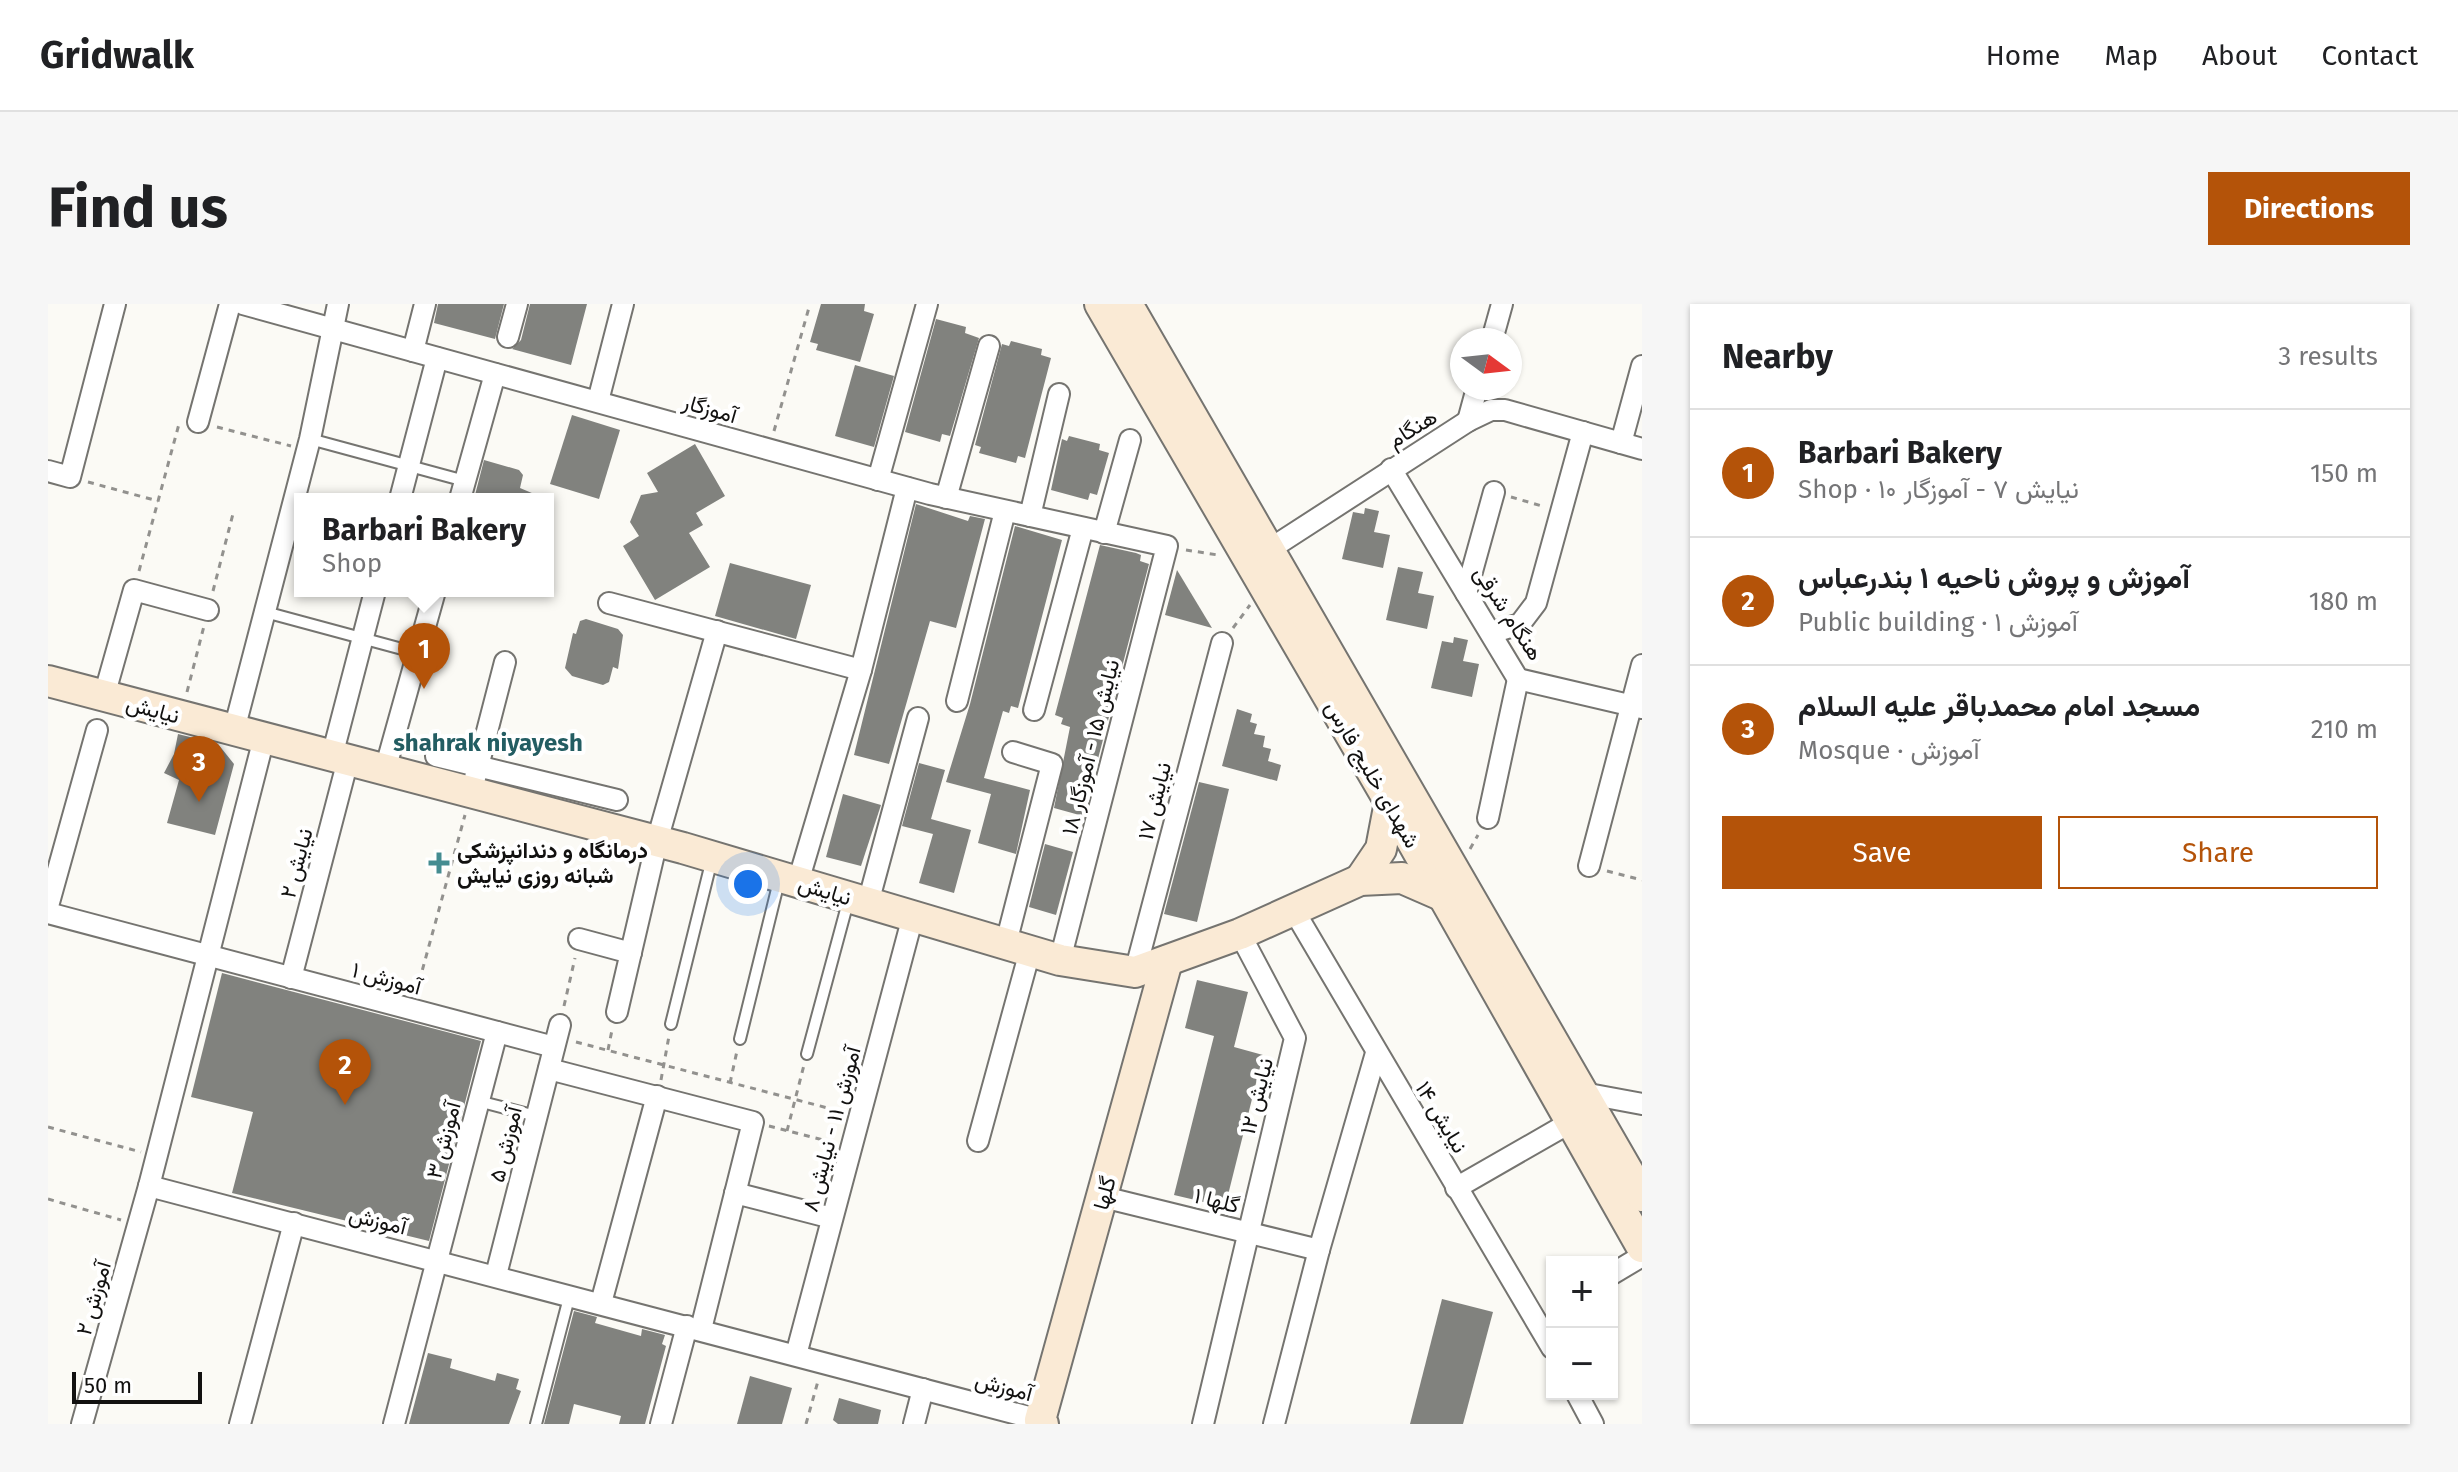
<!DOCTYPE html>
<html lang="en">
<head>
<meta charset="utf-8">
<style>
  body { margin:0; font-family:"Fira Sans",Vazirmatn,sans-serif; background:#f6f6f6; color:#202124 }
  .controls { position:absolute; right:24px; bottom:24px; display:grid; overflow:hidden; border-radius:0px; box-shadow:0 2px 6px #0004 }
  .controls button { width:72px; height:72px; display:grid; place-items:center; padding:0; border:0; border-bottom:2px solid #e0e0e0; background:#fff; color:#202124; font:40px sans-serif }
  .compass { position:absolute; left:1402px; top:24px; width:72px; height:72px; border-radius:50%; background:#fff; box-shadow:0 2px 6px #0004; rotate:105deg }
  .scale { position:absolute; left:24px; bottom:20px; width:130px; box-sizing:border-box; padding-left:8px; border:4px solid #121110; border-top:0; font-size:22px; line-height:28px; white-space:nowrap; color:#121110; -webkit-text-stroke:6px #fff; paint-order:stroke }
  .you { position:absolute; left:700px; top:580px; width:28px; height:28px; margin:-20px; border:6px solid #fff; border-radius:50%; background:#1a73e8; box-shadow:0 0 0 12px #1a73e833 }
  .badge { display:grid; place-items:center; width:52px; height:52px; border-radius:50%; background:#b45309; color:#fff; font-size:26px; font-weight:700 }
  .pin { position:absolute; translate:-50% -66px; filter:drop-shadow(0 2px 4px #0008) }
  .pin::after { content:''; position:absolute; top:42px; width:28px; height:24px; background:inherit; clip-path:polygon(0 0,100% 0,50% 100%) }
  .popup { position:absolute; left:246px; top:189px; width:260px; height:104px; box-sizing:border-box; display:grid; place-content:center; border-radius:0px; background:#fff; filter:drop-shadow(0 2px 6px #0005); font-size:26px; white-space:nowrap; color:#757577 }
  .popup b { font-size:30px; color:#202124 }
  .popup::after { content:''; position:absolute; left:50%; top:100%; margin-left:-16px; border:16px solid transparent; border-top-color:#fff }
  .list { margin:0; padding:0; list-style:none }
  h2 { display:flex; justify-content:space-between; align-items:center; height:104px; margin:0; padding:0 32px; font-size:34px }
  h2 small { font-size:26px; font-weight:400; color:#757577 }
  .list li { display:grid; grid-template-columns:52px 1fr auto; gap:24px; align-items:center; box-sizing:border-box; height:128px; padding:0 32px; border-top:2px solid #e0e0e0 }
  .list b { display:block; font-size:30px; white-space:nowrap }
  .list p { margin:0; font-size:26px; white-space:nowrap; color:#757577 }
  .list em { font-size:26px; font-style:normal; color:#757577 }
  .actions { display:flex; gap:16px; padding:24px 32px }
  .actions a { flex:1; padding:18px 0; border:2px solid #b45309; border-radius:0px; text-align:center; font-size:28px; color:#b45309 }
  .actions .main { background:#b45309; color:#fff }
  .map { position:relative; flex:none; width:1594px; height:1120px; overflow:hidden; border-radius:0px }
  header { display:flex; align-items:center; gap:48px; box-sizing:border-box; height:112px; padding:0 40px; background:#fff; border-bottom:2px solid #e0e0e0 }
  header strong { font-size:38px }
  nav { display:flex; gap:44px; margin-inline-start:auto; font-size:28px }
  .intro { display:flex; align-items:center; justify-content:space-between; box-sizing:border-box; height:192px; padding:0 48px }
  h1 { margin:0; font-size:56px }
  .button { padding:20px 36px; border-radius:0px; background:#b45309; color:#fff; font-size:28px; font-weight:700 }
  main { display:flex; gap:48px; padding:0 48px }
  aside { flex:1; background:#fff; border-radius:0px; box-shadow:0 2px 6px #0004 }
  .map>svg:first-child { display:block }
  .building { fill:#81827e }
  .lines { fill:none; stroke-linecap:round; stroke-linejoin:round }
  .lane-casing { stroke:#757470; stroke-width:14 }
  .street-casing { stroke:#757470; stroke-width:24 }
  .secondary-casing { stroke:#757470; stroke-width:34 }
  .path { stroke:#92918e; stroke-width:3; stroke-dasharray:6 6; stroke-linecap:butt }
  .lane { stroke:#fff; stroke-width:10 }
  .street { stroke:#fff; stroke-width:20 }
  .secondary { stroke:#faead5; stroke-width:30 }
  .poi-dot { fill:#448c91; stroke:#fff; stroke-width:3 }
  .labels { text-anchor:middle; stroke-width:8; stroke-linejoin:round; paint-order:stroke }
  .street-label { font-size:22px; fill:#121110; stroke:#fff }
  .poi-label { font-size:22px; font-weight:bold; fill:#121110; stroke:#fff; text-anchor:start }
  .neighbourhood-label { font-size:24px; font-weight:bold; fill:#235d62; stroke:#fff }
</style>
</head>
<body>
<header>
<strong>Gridwalk</strong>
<nav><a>Home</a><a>Map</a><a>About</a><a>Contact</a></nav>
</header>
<div class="intro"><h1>Find us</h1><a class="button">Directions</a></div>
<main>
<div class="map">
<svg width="1594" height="1120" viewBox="0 0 1594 1120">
  <rect width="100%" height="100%" fill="#fbfaf5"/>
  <g class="building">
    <polygon points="390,0 456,0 447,35 386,19"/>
    <polygon points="482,0 539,0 523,61 464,45 473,36"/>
    <polygon points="773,0 817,0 816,7 826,10 812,58 768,46 770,40 762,38"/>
    <polygon points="888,15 918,23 917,29 931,34 902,132 894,130 892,138 857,128"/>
    <polygon points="963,37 994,45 993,51 1003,54 977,154 970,152 968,159 931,149 933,143 927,141 954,40 961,42"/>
    <polygon points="807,61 846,72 826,143 787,132"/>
    <polygon points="524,111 572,126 551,195 502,180"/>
    <polygon points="1021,132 1052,140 1051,146 1061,149 1049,191 1042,189 1040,196 1003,186 1014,135 1019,137"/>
    <polygon points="647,140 677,192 648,209 655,221 641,229 662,263 607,296 575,242 591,232 582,218 593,191 610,188 599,169"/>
    <polygon points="436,156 471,166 475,171 472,184 498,195 426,195"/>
    <polygon points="868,200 920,217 922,212 937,215 908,324 882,317 841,460 806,451"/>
    <polygon points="1317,204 1331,207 1326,228 1342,231 1335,264 1294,255 1305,208 1316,210"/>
    <polygon points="967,222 1014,236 970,404 963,402 961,409 955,407 936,474 982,486 968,550 930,539 943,490 898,478 922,400"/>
    <polygon points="1052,241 1088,249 1093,251 1092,257 1101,260 1035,512 1006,504 1022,423 1013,420 1015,414 1007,411"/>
    <polygon points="682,259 763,281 748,335 667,312"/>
    <polygon points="1350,263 1375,268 1370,289 1386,292 1379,325 1338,316"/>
    <polygon points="1129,266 1164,324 1117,311"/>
    <polygon points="538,315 570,325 575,331 570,365 565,363 561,378 555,381 524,372 517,364 525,329 528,330 532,317"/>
    <polygon points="1406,333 1420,336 1415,357 1431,360 1424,393 1383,384 1394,337 1405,339"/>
    <polygon points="1189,405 1204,410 1202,418 1209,420 1206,430 1217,432 1215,443 1223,445 1220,457 1233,461 1229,477 1174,462"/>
    <polygon points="130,430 170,440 186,460 167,531 119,519 131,476 116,469 126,450"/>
    <polygon points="871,459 897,466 883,515 923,526 906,589 871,579 885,530 854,522"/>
    <polygon points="1151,478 1181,485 1149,618 1116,610"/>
    <polygon points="795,490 833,501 813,562 778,553"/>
    <polygon points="997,540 1025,548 1008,611 981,603"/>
    <polygon points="174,669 433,737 381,937 184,889 205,808 143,793"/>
    <polygon points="1149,676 1200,688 1186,743 1215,751 1177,903 1126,891 1166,732 1137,724"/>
    <polygon points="1394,995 1445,1008 1415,1120 1362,1120"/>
    <polygon points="526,1007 549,1013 547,1019 593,1032 594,1025 617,1031 614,1040 618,1042 597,1120 571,1120 573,1112 526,1100 521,1120 496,1120"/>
    <polygon points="380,1049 404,1055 402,1064 447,1077 449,1069 471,1075 468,1085 473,1087 461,1120 361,1120"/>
    <polygon points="702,1072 744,1084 734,1120 689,1120"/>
    <polygon points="791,1094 833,1106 830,1120 790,1120 785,1116"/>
  </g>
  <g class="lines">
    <g class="lane-casing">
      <g id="lane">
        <polyline points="262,135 417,177"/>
        <polyline points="217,308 369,349"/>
        <polyline points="623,720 664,555"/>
        <polyline points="692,735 731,577"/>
        <polyline points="759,750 800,598"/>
        <polyline points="430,797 488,812"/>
        <polyline points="488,1120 522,990"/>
      </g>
    </g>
    <g class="street-casing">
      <g id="street">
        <polyline points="195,0 882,190 1119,242 1012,656"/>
        <polyline points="460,33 469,0"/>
        <polyline points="1444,36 1454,0"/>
        <polyline points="365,47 377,0"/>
        <polyline points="550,97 575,0"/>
        <polyline points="1420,117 1429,84"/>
        <polyline points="150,118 182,0"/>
        <polyline points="1573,139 1594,62"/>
        <polyline points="1343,165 1470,375 1594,404"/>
        <polyline points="0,167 22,173 67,0"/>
        <polyline points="830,176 879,0"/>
        <polyline points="898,194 941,42"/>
        <polyline points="352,195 389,54"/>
        <polyline points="412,195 447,70"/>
        <polyline points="982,212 1011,90"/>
        <polyline points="1056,229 1082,136"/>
        <polyline points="1222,245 1420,117 1443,106 1457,106 1594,145"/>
        <polyline points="1418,289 1446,188"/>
        <polyline points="561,299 813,366"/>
        <polyline points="1443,329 1472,320 1488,299 1535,128"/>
        <polyline points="56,392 86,286 160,306"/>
        <polyline points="909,397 957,207"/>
        <polyline points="986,406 1035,224"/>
        <polyline points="186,426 262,135 290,0"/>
        <polyline points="284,452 327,287"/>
        <polyline points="388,452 569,496"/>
        <polyline points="337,466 387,287"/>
        <polyline points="427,474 457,358"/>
        <polyline points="1440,514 1470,375"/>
        <polyline points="1541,562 1594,361"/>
        <polyline points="750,578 813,366 859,184"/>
        <polyline points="820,599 870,414"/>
        <polyline points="0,602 49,426"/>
        <polyline points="1245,605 1504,1044"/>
        <polyline points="0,609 506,743"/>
        <polyline points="531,635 583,649"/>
        <polyline points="958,639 1004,460 965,448"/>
        <polyline points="1087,668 1174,339"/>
        <polyline points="243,674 300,456"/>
        <polyline points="569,708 609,537 669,327"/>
        <polyline points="501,765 705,818 653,1025"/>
        <polyline points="1535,789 1594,800"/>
        <polyline points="930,837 982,647"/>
        <polyline points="101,882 992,1116"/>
        <polyline points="1408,884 1523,818"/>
        <polyline points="687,889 784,914"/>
        <polyline points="1055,893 1271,946"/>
        <polyline points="1564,970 1594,952"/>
        <polyline points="448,971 512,721"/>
        <polyline points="553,999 609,792"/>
        <polyline points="748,1051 865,612"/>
        <polyline points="1529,1090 1545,1120"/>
        <polyline points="34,1120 101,882 216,434"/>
        <polyline points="192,1120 246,919"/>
        <polyline points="346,1120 449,728"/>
        <polyline points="613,1120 639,1022"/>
        <polyline points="866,1120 875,1085"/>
        <polyline points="1155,1120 1247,734 1192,630"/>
        <polyline points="1226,1120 1271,946 1328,749"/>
      </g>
    </g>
    <g class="secondary-casing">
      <g id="secondary">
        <polyline points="1052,0 1342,498 1594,943"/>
        <polyline points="1079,0 1594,892"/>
        <polyline points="0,377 635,544 1012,656 1087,668 1192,630 1312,576 1354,574 1393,591"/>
        <polyline points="1312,576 1333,545 1342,498"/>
        <polyline points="995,1120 992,1116 1119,657"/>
      </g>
    </g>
    <g class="path">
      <polyline points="169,123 243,142"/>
      <polyline points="726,127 762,0"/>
      <polyline points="40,178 110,197"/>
      <polyline points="1463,193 1494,202"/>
      <polyline points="1138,246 1170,251"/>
      <polyline points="91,267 131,120"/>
      <polyline points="165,287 186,206"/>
      <polyline points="1185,324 1202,301"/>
      <polyline points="139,388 156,322"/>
      <polyline points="1422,545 1430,531"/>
      <polyline points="1559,567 1594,576"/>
      <polyline points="368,689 417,511"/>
      <polyline points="516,702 527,654"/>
      <polyline points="528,738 795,808"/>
      <polyline points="560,746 564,726"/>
      <polyline points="613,776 621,732"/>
      <polyline points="682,779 689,747"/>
      <polyline points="721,822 787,839"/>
      <polyline points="0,823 93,848"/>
      <polyline points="739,827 756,761"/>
      <polyline points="0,895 73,916"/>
      <polyline points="758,1120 770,1077"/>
    </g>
    <use href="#lane" class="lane"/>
    <use href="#street" class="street"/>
    <use href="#secondary" class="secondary"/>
  </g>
  <path class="poi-dot" d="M387 547h8v8h8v8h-8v8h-8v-8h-8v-8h8z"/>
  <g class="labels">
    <g class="street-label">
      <text transform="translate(662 104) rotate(16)" y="8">آموزگار</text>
      <text transform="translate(1364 124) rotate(-32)" y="8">هنگام</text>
      <text transform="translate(1461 309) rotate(57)" y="8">هنگام شرقی</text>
      <text transform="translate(105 405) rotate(15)" y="8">نیایش</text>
      <text transform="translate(1042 443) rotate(-76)" y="8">نیایش ۱۵ - آموزگار ۱۸</text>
      <text transform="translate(1325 470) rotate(60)" y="8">شهدای خلیج فارس</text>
      <text transform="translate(1106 497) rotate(-76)" y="8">نیایش ۱۷</text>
      <text transform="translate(248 559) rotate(-75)" y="8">نیایش ۲</text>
      <text transform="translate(777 586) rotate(17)" y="8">نیایش</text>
      <text transform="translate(339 674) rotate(15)" y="8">آموزش ۱</text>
      <text transform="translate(1208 792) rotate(-76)" y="8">نیایش ۱۲</text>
      <text transform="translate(1394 813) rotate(59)" y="8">نیایش ۱۴</text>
      <text transform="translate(783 825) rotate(-75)" y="8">آموزش ۱۱ - نیایش ۸</text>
      <text transform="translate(395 836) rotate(-75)" y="8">آموزش ۳</text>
      <text transform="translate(457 840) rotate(-76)" y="8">آموزش ۵</text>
      <text transform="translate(1056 889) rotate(-75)" y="8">گلها</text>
      <text transform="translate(1169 896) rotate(14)" y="8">گلها ۱</text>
      <text transform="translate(330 916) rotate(14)" y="8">آموزش</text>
      <text transform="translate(45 994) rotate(-74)" y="8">آموزش ۲</text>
      <text transform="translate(956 1082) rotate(15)" y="8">آموزش</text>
    </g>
    <g class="poi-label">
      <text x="409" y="554">درمانگاه و دندانپزشکی<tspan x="409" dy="25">شبانه روزی نیایش</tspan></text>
    </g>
    <g class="neighbourhood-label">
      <text x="440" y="447">shahrak niyayesh</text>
    </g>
  </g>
</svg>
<div class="controls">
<button>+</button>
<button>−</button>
</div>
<svg class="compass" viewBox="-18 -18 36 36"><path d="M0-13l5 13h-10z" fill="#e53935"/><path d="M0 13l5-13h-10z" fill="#757577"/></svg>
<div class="scale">50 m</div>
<div class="you"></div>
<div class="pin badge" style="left:376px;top:385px">1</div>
<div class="popup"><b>Barbari Bakery</b>Shop</div>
<div class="pin badge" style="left:297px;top:801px">2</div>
<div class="pin badge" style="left:151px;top:498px">3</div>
</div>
<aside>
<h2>Nearby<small>3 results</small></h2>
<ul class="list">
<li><span class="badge">1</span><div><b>Barbari Bakery</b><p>Shop · نیایش ۷ - آموزگار ۱۰</p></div><em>150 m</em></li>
<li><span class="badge">2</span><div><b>آموزش و پروش ناحیه ۱ بندرعباس</b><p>Public building · آموزش ۱</p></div><em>180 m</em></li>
<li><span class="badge">3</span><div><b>مسجد امام محمدباقر علیه السلام</b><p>Mosque · آموزش</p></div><em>210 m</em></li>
</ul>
<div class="actions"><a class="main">Save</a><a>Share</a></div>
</aside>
</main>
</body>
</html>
